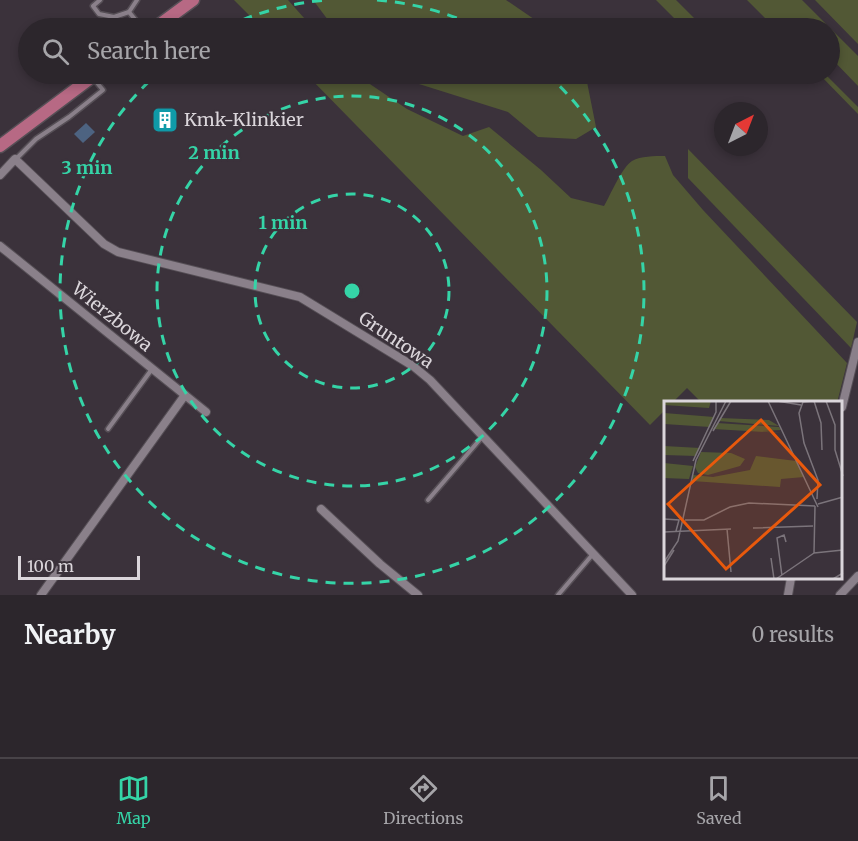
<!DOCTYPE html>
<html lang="en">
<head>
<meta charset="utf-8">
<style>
  body { margin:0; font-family:Merriweather,serif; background:#342e34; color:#f1f3f6 }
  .compass { position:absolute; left:714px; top:102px; width:54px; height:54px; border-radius:50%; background:#2c262c; box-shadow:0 3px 9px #0003; rotate:42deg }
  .scale { position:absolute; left:18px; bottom:15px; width:122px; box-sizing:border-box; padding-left:6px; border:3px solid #dbd6db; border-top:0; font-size:16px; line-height:21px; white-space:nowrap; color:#dbd6db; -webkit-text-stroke:4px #3b323b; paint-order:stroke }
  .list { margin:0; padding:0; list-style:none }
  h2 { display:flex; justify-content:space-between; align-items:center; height:78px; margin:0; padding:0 24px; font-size:26px }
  h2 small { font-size:20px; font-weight:400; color:#a6a5a9 }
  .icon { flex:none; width:33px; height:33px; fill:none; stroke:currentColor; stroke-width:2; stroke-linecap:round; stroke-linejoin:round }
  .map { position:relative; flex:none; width:858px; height:595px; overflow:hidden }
  .search { position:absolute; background:#2c262c; box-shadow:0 3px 9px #0003; left:18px; right:18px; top:18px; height:66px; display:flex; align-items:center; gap:15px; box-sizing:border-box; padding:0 21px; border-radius:33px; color:#a6a5a9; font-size:22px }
  .sheet { height:162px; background:#2c262c }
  nav { display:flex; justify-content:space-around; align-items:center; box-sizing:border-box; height:84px; border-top:2px solid #484348; background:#2c262c; font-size:16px; color:#a6a5a9 }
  nav a { display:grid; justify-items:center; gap:3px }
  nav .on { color:#35d4a7 }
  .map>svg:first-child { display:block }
  .green { fill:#525835 }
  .water { fill:#4d6381 }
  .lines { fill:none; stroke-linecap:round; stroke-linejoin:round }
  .service-casing { stroke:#564f56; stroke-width:7 }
  .minor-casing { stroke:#564f56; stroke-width:10 }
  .primary-casing { stroke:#564f56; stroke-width:15 }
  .service { stroke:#8a808a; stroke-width:4 }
  .minor { stroke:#8a808a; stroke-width:8 }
  .primary { stroke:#b76984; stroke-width:12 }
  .ring { fill:none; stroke:#35d4a7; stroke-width:3; stroke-dasharray:10 8 }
  .labels { text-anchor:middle; stroke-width:4.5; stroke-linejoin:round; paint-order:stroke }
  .poi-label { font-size:18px; fill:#dbd6db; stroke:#3b323b; text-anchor:start }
  .street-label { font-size:18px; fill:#dbd6db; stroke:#3b323b }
  .inset-road { fill:none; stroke:#7b747b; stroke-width:1.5 }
  .view { fill:#e8590c; fill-opacity:0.15; stroke:#e8590c; stroke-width:3 }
  .inset-edge { fill:none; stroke:#dbd6db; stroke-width:3 }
  .centre { fill:#35d4a7; stroke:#3b323b; stroke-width:3 }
  .ring-label { font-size:18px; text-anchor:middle; font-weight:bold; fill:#35d4a7; stroke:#3b323b; stroke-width:4.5; stroke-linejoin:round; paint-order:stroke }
</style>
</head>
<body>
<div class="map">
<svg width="858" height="595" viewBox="0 0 858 595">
  <rect width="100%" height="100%" fill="#3b323b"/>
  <g class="green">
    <polygon points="234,0 288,0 313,28 262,28"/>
    <polygon points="313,0 506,0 547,28 334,28"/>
    <polygon points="656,0 676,0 704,28 684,28"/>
    <polygon points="747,0 802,0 858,56 858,86 830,57 830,28 775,28"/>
    <polygon points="815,0 858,0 858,44"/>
    <path d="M 306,74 L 355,74 L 407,109 L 463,136 L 489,127 L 541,170 L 571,198 L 604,206 C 610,196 622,167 632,161 C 641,156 654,156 665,156 L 673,175 L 703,210 L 847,363 L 837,403 L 702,403 L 687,388 L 672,403 L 666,403 L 666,409 L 650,425 Z"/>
    <polygon points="403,74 583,74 586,77 596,127 576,139 538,137 508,112 419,84"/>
    <polygon points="819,74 825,74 858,107 858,114"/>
    <polygon points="688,149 857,322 851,348 688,178"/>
  </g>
  <polygon class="water" points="86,123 95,132 83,143 74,134"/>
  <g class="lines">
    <g class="service-casing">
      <g id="service">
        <polyline points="100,0 93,6 99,14 114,17 129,12"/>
        <polyline points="137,0 129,12 142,28"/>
        <polyline points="16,159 36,139 69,117 103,90 93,78"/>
        <polyline points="108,429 152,369"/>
        <polyline points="428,500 482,437"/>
        <polyline points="558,595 593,554"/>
      </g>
    </g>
    <g class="minor-casing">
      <g id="minor">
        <polyline points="0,175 15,159 104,244 118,252 300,297 413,366 430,380 632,595"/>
        <polyline points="0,246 206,412"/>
        <polyline points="842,407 858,342"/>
        <polyline points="321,509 380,564 418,595"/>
        <polyline points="41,595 185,395"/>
        <polyline points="788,595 791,578"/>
        <polyline points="840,595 858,576"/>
      </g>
    </g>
    <g class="primary-casing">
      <g id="primary">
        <polyline points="155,28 193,0"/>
        <polyline points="0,146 96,74"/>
      </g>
    </g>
    <use href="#service" class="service"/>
    <use href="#minor" class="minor"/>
    <use href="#primary" class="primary"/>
  </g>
  <g class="ring">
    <circle cx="352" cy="291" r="97"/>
    <circle cx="352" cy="291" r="195"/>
    <path d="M226 27A292 292 0 0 1 327 0M377 0A292 292 0 0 1 478 27M547 74A292 292 0 1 1 157 74"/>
  </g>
  <defs>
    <g id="building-square" transform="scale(1.35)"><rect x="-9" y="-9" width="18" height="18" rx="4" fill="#0f9aa8" stroke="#3b323b"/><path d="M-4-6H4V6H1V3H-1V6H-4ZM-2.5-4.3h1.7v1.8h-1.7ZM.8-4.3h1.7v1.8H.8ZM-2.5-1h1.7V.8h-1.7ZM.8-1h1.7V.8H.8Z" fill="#fff"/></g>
  </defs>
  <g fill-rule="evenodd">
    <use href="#building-square" x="165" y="120"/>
  </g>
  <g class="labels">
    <g class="poi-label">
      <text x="184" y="126">Kmk-Klinkier</text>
    </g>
    <g class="street-label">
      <text transform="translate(112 317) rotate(39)" y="6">Wierzbowa</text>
      <text transform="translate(396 340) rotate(34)" y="6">Gruntowa</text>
    </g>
  </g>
  <g transform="translate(664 401)">
    <rect width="178" height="178" fill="#3b323b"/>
    <path d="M 0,0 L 47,0 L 45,7 L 0,4 ZM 0,12 L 50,16 L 46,26 L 0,23 ZM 56,17 L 105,19 L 115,25 L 54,20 ZM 53,22 L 115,26 L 117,29 L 98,30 L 119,32 L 49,28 ZM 0,45 L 36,47 L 32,55 L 0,54 ZM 37,51 L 67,52 L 81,58 L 76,65 L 44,74 L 34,72 L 31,66 ZM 92,55 L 132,60 L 140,76 L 117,78 L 116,86 L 28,80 L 29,74 L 49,76 L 86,69 ZM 0,62 L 29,65 L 25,78 L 0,77 Z" fill="#525835"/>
    <path class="inset-road" d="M 104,0 L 154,106M 113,0 L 137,4M 149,0 L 139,1 L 135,12 L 140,42 L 154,79 L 153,98M 150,0 L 157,22 L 158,49M 162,0 L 171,24 L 171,49 L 179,75M 49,30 L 67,0M 29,60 L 52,11 L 52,0M 154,103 L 179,96M 0,118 L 15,119 L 12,130M 21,119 L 40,119 L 66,106 L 85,102 L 151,105M 89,127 L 149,125M 63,128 L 67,171M 0,131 L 67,128M 150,152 L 151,105M 150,152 L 179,149M 107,157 L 110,178M 0,161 L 14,140 L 32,59 L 62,0M 0,165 L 10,149M 118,175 L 113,137 L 120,134 L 122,141M 112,178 L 150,152M 148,178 L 169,178 L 179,172"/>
    <path class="view" d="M 97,19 L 156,84 L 62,168 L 4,103 Z"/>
    <rect width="178" height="178" class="inset-edge"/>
  </g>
  <circle cx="352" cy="291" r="9" class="centre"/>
  <g class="ring-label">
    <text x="214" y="159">2 min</text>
    <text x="87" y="174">3 min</text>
    <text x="283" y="229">1 min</text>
  </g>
</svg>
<svg class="compass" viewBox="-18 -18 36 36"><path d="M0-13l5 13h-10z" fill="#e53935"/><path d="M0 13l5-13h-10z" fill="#a6a5a9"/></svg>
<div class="scale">100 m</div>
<div class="search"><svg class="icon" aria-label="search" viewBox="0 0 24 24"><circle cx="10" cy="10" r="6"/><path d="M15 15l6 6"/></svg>Search here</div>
</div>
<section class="sheet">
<h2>Nearby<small>0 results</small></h2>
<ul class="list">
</ul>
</section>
<nav>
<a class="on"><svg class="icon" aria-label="map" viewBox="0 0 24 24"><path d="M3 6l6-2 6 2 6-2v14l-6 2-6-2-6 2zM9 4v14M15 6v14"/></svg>Map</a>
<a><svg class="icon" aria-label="directions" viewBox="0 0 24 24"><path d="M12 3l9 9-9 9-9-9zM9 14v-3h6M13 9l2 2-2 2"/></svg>Directions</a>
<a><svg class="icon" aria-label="saved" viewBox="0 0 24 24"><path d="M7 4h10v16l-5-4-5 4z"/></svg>Saved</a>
</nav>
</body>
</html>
